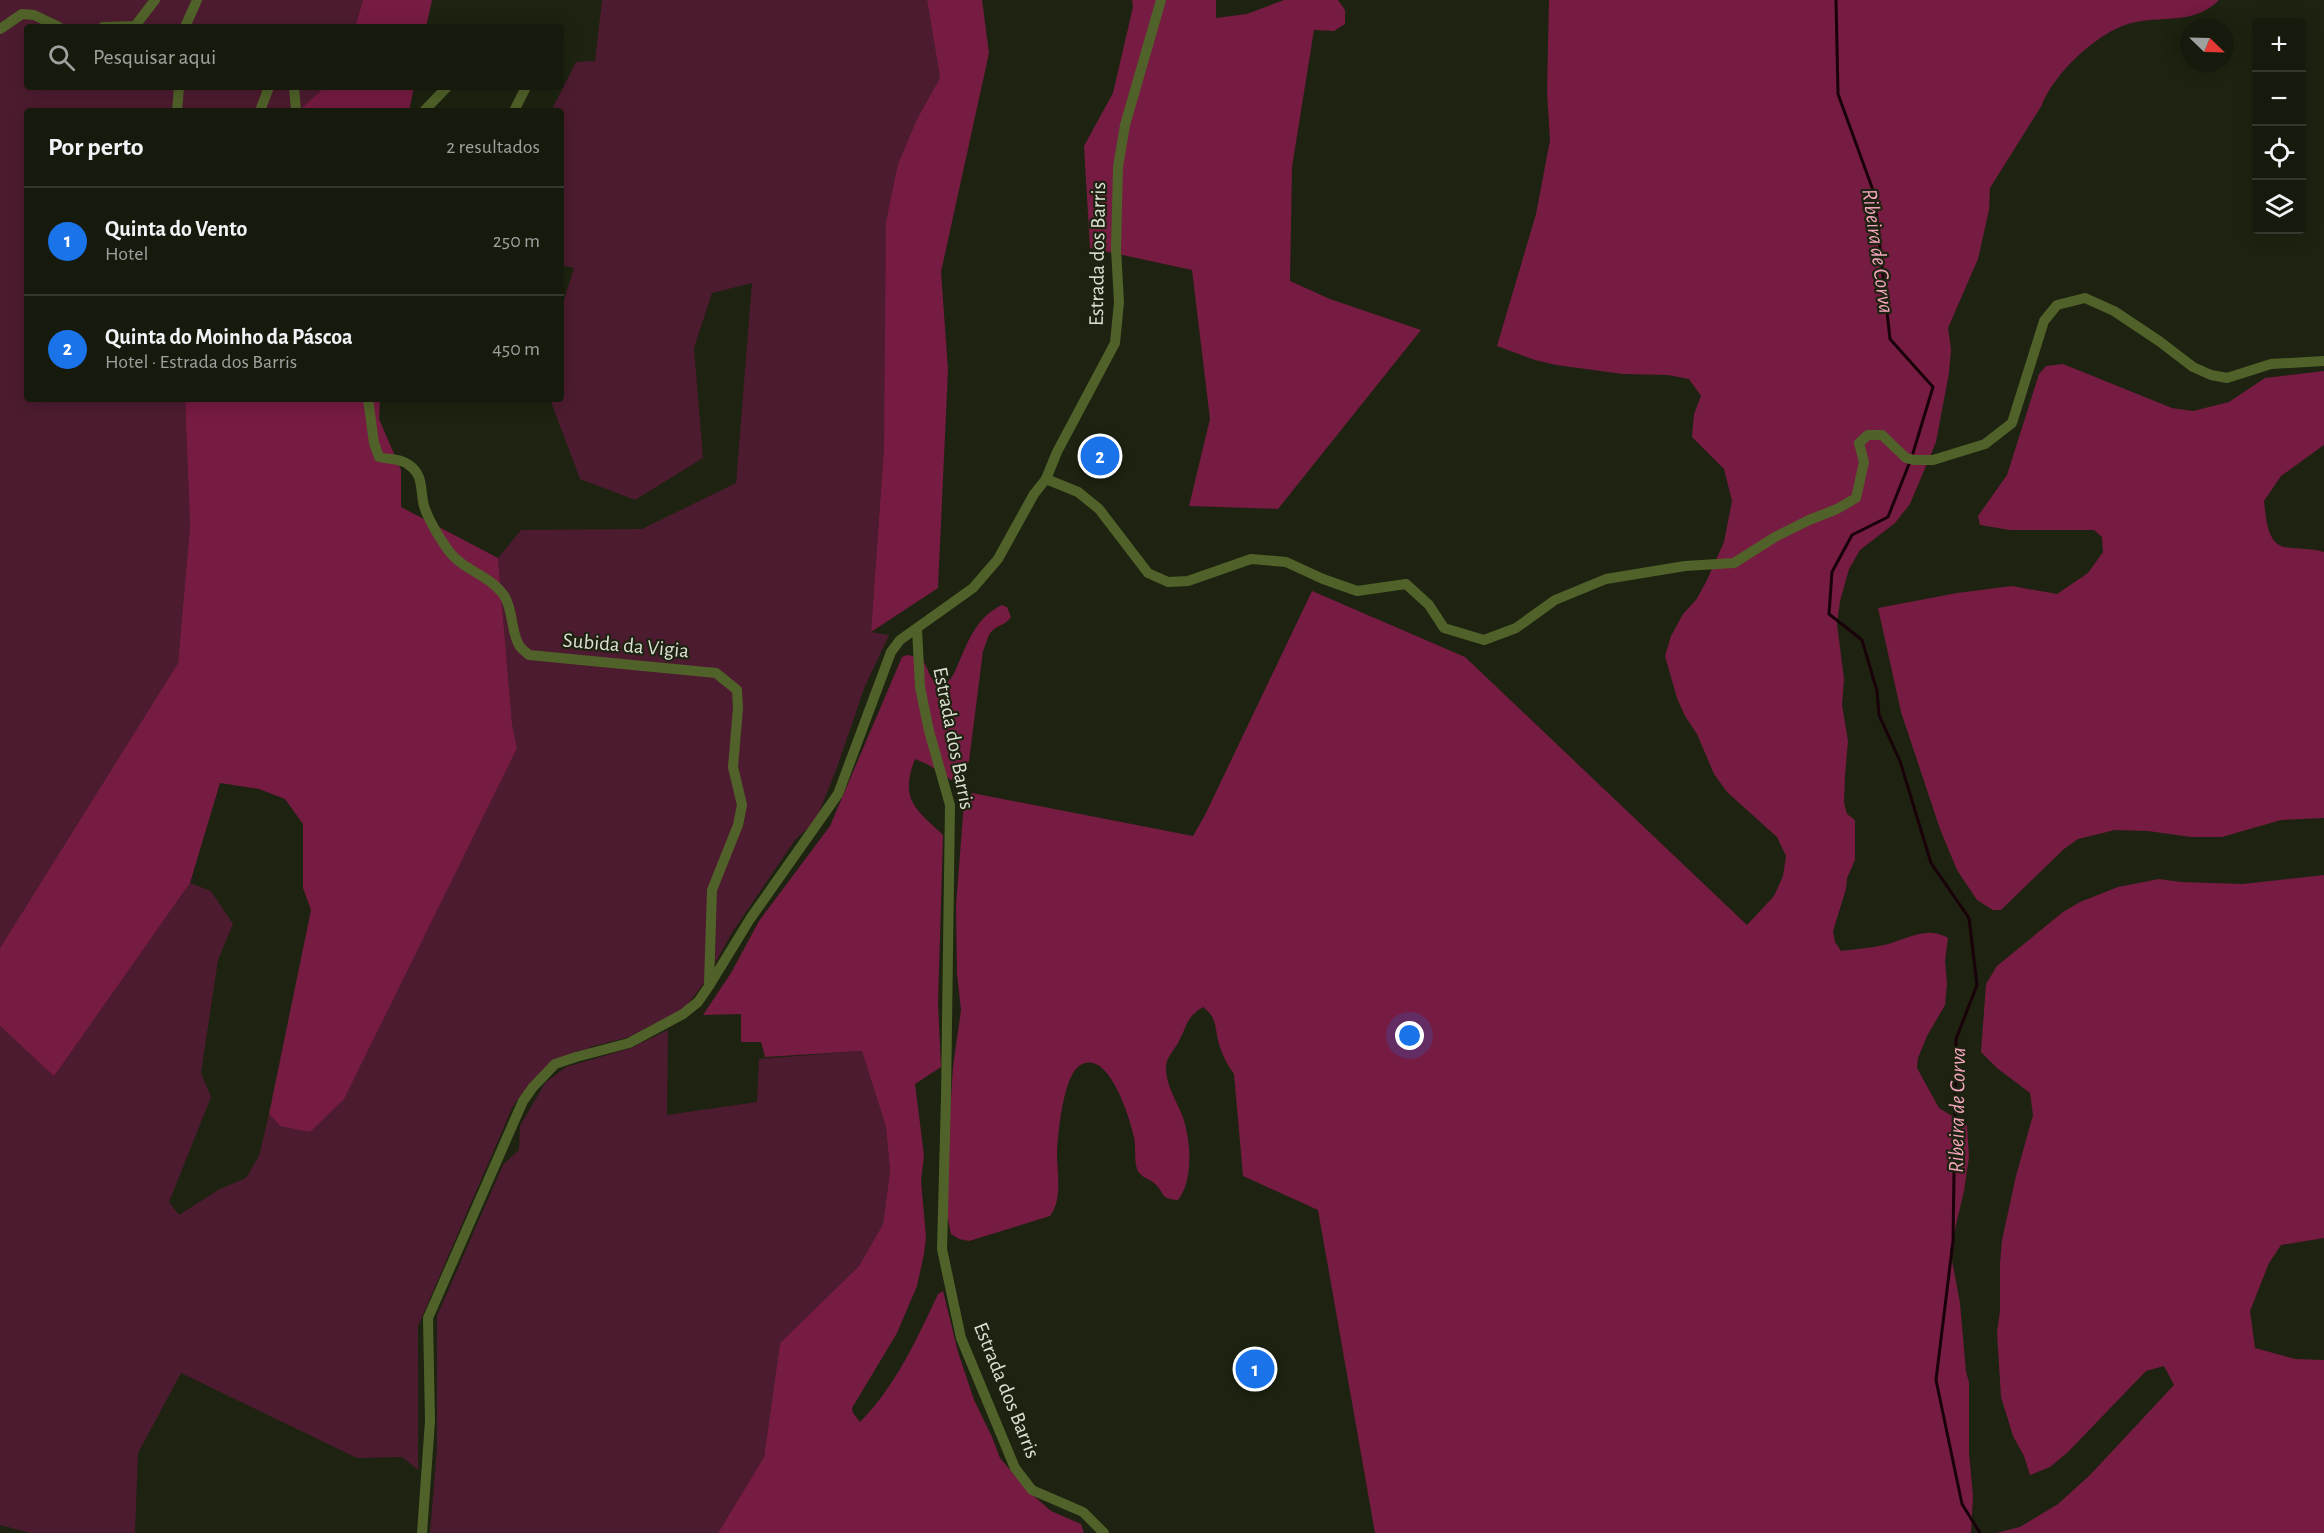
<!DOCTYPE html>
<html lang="pt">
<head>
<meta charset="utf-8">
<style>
  body { margin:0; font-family:"Alegreya Sans",sans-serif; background:#23271a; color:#f1f3f6 }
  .controls { position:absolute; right:18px; top:18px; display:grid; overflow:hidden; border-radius:6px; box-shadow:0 3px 15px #0003 }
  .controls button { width:54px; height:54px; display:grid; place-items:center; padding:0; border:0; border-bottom:2px solid #35382d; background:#161a0c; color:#f1f3f6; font:30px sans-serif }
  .compass { position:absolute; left:2180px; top:18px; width:54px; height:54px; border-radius:50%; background:#161a0c; box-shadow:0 3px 15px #0003; rotate:113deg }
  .you { position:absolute; left:1410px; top:1036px; width:21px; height:21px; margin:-15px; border:4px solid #fff; border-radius:50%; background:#1a73e8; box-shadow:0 0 0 9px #1a73e833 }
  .badge { display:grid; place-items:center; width:39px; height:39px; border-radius:50%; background:#1a73e8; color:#fff; font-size:20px; font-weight:700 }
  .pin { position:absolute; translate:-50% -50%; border:3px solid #fff; box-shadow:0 2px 6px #0006 }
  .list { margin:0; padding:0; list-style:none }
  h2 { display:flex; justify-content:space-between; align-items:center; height:78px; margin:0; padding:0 24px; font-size:26px }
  h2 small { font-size:20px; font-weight:400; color:#9ea19d }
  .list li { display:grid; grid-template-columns:39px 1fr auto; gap:18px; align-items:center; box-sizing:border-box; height:108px; padding:0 24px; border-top:2px solid #35382d }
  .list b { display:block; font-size:22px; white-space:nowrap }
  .list p { margin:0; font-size:20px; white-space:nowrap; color:#9ea19d }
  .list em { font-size:20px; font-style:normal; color:#9ea19d }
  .icon { flex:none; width:33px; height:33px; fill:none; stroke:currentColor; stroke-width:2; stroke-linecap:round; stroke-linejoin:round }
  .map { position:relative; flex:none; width:2324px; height:1533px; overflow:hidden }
  .search { position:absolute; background:#161a0c; box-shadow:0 3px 15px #0003; left:24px; top:24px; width:540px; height:66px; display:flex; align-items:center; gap:15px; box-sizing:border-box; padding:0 21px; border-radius:6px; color:#9ea19d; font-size:22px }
  .panel { position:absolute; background:#161a0c; box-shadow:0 3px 15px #0003; left:24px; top:108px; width:540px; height:294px; border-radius:6px }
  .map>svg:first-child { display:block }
  .green { fill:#4d1b2f }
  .forest { fill:#761b42 }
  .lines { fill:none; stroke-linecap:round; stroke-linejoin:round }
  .stream { stroke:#190109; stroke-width:3 }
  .street { stroke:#506229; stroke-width:10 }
  .labels { text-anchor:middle; stroke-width:4.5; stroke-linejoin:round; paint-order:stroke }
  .street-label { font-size:21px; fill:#dce0d4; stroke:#1d2310 }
  .water-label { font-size:22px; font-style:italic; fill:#f3a6be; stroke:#1d2310 }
</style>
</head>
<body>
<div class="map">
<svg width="2324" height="1533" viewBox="0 0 2324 1533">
  <rect width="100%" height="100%" fill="#1d2310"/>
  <g class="green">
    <polygon points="0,0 363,0 355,27 27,27 27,87 325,87 298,111 27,111 27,399 185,399 190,526 178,663 0,948"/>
    <path d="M 602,0 L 927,0 L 940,78 L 917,119 L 898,164 L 884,447 L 871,632 L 889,635 L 865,686 L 836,770 L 816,820 L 795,840 L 733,931 L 704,983 L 685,1008 L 629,1037 L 590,1047 L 588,1049 C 552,1055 531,1079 512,1108 L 418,1326 L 418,1470 L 402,1457 L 357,1458 L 181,1373 L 138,1453 L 135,1533 L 31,1533 L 0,1525 L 0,1026 L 54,1075 L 190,883 L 211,891 L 233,924 L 218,960 L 201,1073 L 211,1097 L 169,1202 L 179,1215 L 220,1189 L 246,1178 L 259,1156 L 269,1114 L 280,1126 L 517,748 L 512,723 L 498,558 L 521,530 L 642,529 L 736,483 L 752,283 L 712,293 L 694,348 L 703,458 L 635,500 L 580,479 L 550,399 L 561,399 L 561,309 L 574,268 L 561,265 L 561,111 L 551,111 L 576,62 L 595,61 Z"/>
    <polygon points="668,1030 667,1115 757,1102 759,1059 862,1051 886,1127 890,1171 883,1224 859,1266 780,1343 764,1457 718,1533 430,1533 437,1448 437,1316 503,1165 519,1150 520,1126 545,1083 566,1067 631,1048"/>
  </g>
  <g class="forest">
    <polygon points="363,0 432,0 426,27 355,27"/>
    <polygon points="927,0 982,0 989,53 941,272 948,370 938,588 871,632 884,447 886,222 898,164 917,119 940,78"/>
    <polygon points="1132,0 1216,0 1216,18 1247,14 1284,0 1338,0 1345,10 1345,24 1334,31 1314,30 1292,167 1290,281 1330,299 1421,330 1278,509 1189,506 1210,419 1192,270 1090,248 1084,146 1113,93 1133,7"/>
    <path d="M 1549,0 L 2219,0 C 2195,24 2167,16 2136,22 C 2101,28 2054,73 2042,105 L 1990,188 L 1989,210 L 1978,259 L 1948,328 L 1951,349 L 1949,373 L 1936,442 L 1910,504 L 1895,523 L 1860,550 L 1849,569 L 1840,601 L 1837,624 L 1844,679 L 1842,705 L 1848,741 L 1845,775 L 1844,803 L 1847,814 L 1855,820 L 1855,860 L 1847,878 L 1846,889 L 1833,931 L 1835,942 L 1841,951 C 1855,949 1870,948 1884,945 C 1907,940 1925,925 1948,938 L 1945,961 L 1947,983 L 1945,1005 L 1927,1036 L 1918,1058 L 1917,1068 L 1939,1108 L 1967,1125 L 1969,1157 L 1964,1191 L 1950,1250 L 1960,1303 L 1966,1372 L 1969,1382 L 1969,1453 L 1973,1496 L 1971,1533 L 1375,1533 L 1318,1210 L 1243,1176 L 1234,1074 C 1228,1066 1223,1057 1220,1047 C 1214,1030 1219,1019 1203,1007 C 1187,1017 1188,1023 1180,1039 C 1176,1049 1166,1056 1166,1068 C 1166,1085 1176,1100 1182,1115 C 1191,1138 1194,1180 1178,1200 C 1159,1199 1165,1192 1154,1183 C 1148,1178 1140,1177 1137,1169 C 1134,1159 1136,1147 1134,1137 C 1130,1118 1108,1046 1079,1066 C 1063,1078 1058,1133 1057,1153 C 1057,1175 1063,1198 1050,1216 L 969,1241 L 959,1239 L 951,1234 L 946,1210 L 950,1115 L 953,1067 L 961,1010 L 957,974 L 956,906 L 964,802 L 972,793 L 1193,836 L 1205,815 L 1312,591 L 1465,657 L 1747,925 L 1774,896 L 1783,876 L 1786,856 L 1777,837 L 1727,792 L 1714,774 L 1697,734 L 1685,716 L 1677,698 L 1665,656 L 1671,636 L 1683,614 L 1696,600 L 1706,582 L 1724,542 L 1732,501 L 1724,469 L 1692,437 L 1694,414 L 1701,396 L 1689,379 L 1668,375 L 1623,374 L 1556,365 L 1535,360 L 1497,346 L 1536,214 L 1550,140 L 1547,91 Z"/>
    <polygon points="325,87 414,87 409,111 298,111"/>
    <path d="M 2063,364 L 2172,408 L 2193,411 L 2229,402 L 2265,378 L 2324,371 L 2324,445 L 2281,476 L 2264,501 C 2266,515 2266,539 2281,546 C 2287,549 2314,548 2324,552 L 2324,818 L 2281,820 L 2222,837 L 2191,837 L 2148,831 L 2115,830 L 2078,839 L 2064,849 L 2001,910 L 1993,910 L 1977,900 L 1957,870 L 1940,829 L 1901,712 L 1878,608 L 1957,593 L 2012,586 L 2057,594 L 2088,573 L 2103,552 L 2102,537 L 2094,530 L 2010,530 L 1980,525 L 1978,516 L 2007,475 L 2039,374 L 2046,366 Z"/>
    <polygon points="185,399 380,399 379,419 401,470 401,507 498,558 512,723 517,748 344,1099 310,1132 280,1126 269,1114 311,910 303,888 303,824 285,799 259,789 220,783 190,883 54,1076 0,1026 0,948 178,663 190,526"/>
    <path d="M 1002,605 L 1007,607 L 1011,617 C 1006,625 997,625 991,632 C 987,637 986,645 983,651 L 969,761 C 965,771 963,779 951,780 L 929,765 L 915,759 C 899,800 916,809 943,835 L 938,1004 L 941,1067 L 915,1084 L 924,1155 L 921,1181 L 926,1237 L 924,1254 L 917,1286 L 897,1333 L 852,1408 L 853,1413 L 860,1422 C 895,1387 917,1339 938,1294 L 943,1291 L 958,1352 L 974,1400 L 992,1437 L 1000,1458 L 1027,1490 L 1051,1511 L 1081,1524 L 1084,1533 L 718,1533 L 764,1457 L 780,1343 L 859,1266 L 883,1224 L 890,1171 L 886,1127 L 862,1051 L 765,1057 L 761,1042 L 741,1042 L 741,1014 L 703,1015 L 731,973 L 759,921 L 830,826 L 902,657 L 907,655 C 937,657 920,685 946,683 C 953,678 955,671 959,662 C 969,639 977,617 1002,605 Z"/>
    <polygon points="2324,875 2324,1238 2281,1245 2269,1263 2250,1311 2255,1348 2295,1359 2324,1360 2324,1533 1996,1533 2020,1527 2058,1504 2090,1475 2174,1385 2164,1366 2146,1371 2068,1452 2050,1467 2030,1475 2024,1456 2013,1436 2001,1397 1997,1332 2000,1311 2000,1263 2002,1240 2016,1176 2033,1115 2030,1093 1997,1068 1981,1052 1986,984 1997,966 2063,912 2080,902 2118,887 2159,879 2181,882 2243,884"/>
  </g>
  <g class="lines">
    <g class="stream">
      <polyline points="1836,0 1838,94 1874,193 1890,339 1933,387 1913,453"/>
      <polyline points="1909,464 1888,517 1852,535 1832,572 1829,614 1862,640 1877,691 1879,715 1900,761 1931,863 1969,918 1977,985 1956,1039 1953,1241 1936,1380 1962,1504 1980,1533"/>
    </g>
    <g class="street">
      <polyline points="103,27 135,26 155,0"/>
      <polyline points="185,27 197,0"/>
      <polyline points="0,29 22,14 34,15 59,27"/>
      <polyline points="294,87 296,111"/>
      <polyline points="177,111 179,87"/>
      <polyline points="260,111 269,87"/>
      <polyline points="424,111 447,87"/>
      <polyline points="514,111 526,87"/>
      <path d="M 368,399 L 374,443 L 379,457 C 390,460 400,458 409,465 C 424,475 420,491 424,506 C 429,522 439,537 448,550 C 463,571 491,575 505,597 C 513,611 511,631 519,645 C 521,649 526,652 529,655 L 716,673 L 737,690 L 738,708 L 733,767 L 742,805 L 738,825 L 712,890 L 709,984"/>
      <polyline points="1046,479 1078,492 1099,509 1148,573 1168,582 1188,581 1251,559 1286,562 1323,579 1357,591 1406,584 1429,605 1444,628 1484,640 1516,628 1555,600 1606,579 1685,566 1734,563 1775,537 1809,520 1837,509 1856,498 1864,462 1859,443 1868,435 1882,435 1906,458 1914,460 1933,460 1985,444 2012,423 2044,321 2057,305 2085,298 2114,311 2159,341 2193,367 2211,375 2227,378 2271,364 2324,361"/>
      <polyline points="917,629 920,687 929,731 950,805 946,1097 942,1249 961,1338 1015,1468 1032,1490 1083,1512 1104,1533"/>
      <polyline points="422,1533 430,1421 428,1318 523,1101 533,1087 555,1064 576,1057 629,1043 683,1014 698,1002 709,986 750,919 838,794 891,652 900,640 973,588 998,559 1034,494 1046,479 1057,452 1115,343 1119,302 1116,249 1118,167 1125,125 1161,0"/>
    </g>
  </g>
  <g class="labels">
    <g class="street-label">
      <text transform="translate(1097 254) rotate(-89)" y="7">Estrada dos Barris</text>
      <text transform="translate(626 645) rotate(5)" y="7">Subida da Vigia</text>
      <text transform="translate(954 738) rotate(79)" y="7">Estrada dos Barris</text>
      <text transform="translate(1007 1390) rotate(68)" y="7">Estrada dos Barris</text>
    </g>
    <g class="water-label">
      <text transform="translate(1879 251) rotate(82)" y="8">Ribeira de Corva</text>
      <text transform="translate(1956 1110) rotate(-89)" y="8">Ribeira de Corva</text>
    </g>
  </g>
</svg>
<div class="controls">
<button>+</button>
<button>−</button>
<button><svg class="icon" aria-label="locate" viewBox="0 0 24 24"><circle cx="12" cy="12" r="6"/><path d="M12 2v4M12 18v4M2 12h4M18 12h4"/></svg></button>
<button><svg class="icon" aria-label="layers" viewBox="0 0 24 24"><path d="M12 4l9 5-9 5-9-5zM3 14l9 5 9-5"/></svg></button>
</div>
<svg class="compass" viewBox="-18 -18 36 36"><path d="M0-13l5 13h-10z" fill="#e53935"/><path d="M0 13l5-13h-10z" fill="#9ea19d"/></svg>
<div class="you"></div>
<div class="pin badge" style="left:1255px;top:1369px">1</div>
<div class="pin badge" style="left:1100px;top:456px">2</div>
<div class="search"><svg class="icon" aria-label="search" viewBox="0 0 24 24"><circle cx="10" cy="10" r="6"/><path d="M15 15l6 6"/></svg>Pesquisar aqui</div>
<section class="panel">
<h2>Por perto<small>2 resultados</small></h2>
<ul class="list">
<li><span class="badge">1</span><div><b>Quinta do Vento</b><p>Hotel</p></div><em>250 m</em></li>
<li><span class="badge">2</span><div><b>Quinta do Moinho da Páscoa</b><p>Hotel · Estrada dos Barris</p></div><em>450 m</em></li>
</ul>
</section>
</div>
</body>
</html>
